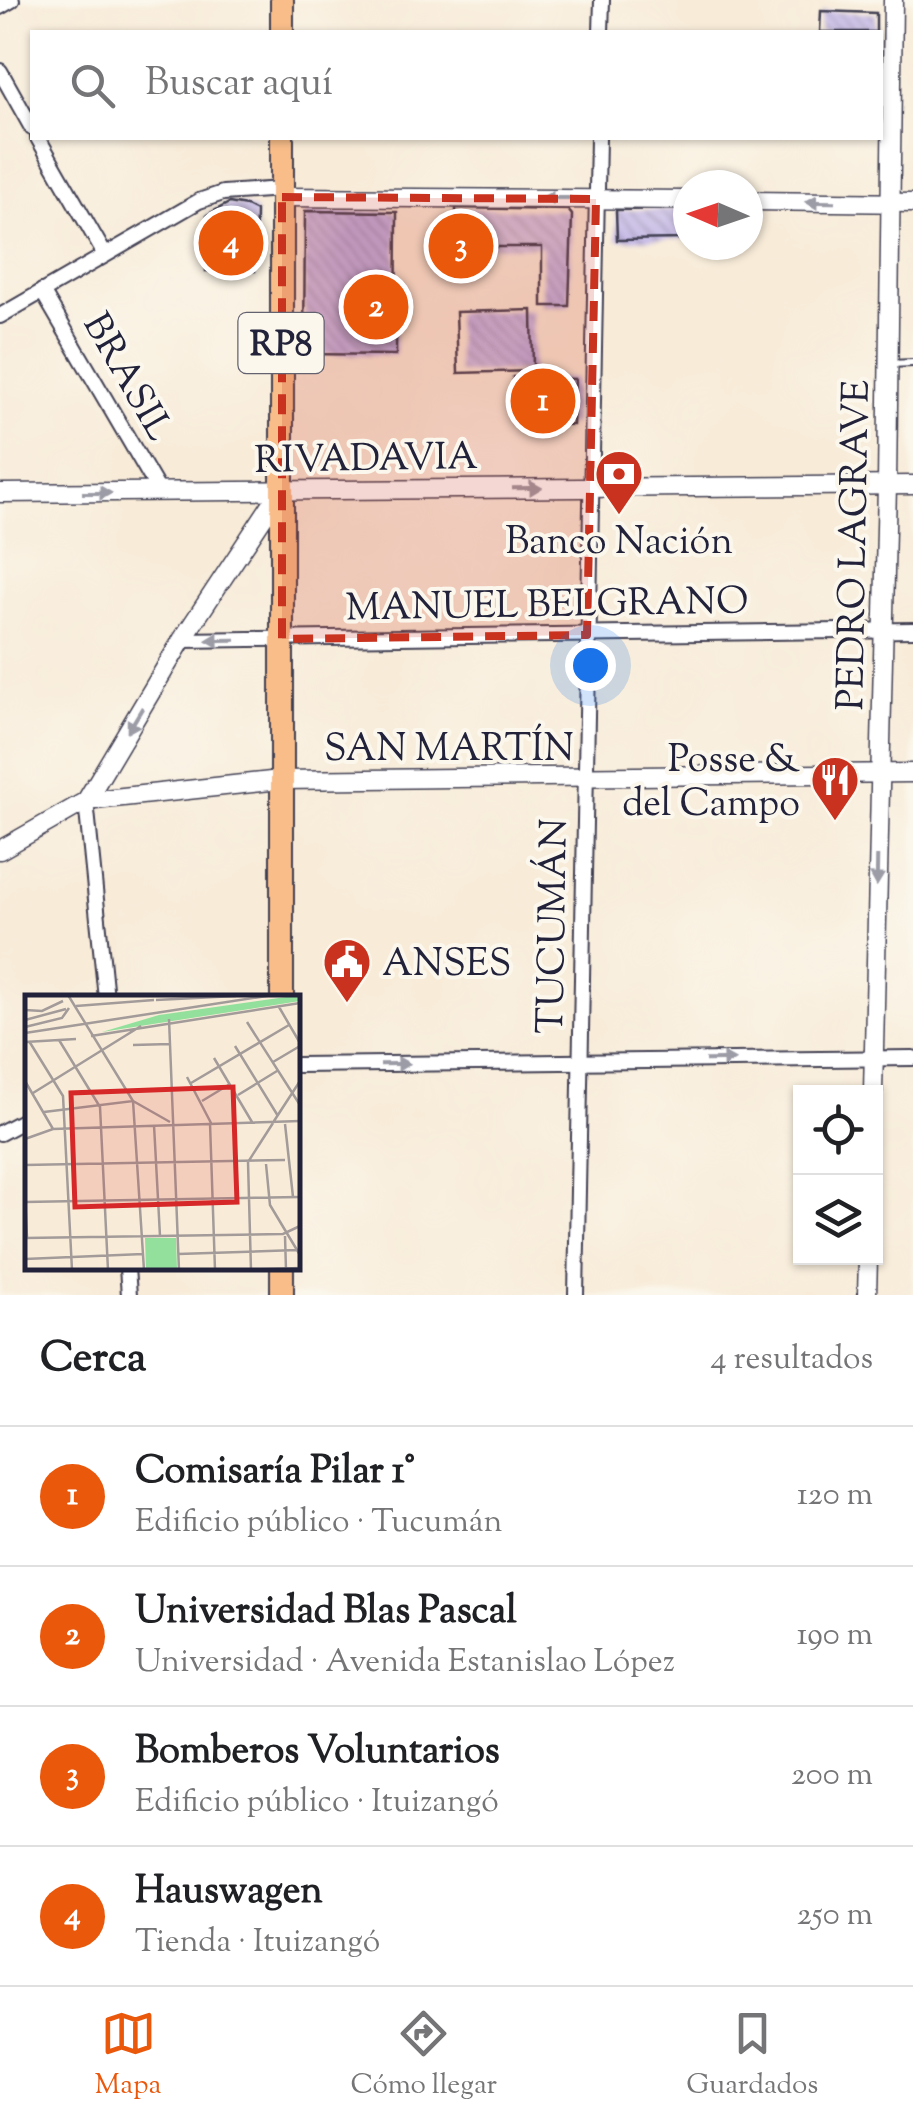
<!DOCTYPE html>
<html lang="es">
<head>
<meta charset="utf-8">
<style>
  body { margin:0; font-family:"Sorts Mill Goudy",serif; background:#f2f2f2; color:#202124 }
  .controls { position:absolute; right:30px; bottom:30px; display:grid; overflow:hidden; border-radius:0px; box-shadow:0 2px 8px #0004 }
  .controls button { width:90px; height:90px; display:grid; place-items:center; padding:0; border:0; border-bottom:2px solid #e0e0e0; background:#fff; color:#202124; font:50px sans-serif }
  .compass { position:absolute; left:673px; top:170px; width:90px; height:90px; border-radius:50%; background:#fff; box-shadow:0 2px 8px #0004; rotate:272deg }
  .you { position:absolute; left:590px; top:665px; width:35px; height:35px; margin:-25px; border:8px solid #fff; border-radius:50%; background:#1a73e8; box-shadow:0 0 0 15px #1a73e833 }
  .badge { display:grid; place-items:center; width:65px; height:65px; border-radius:50%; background:#ea580c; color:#fff; font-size:32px; font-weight:700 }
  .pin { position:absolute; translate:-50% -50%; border:5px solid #fff; box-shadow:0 2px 10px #0006 }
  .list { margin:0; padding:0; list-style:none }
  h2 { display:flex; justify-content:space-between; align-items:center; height:130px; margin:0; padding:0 40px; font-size:42px }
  h2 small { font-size:32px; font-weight:400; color:#757577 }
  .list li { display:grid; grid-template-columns:65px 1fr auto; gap:30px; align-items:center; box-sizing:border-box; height:140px; padding:0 40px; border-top:2px solid #e0e0e0 }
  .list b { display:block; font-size:38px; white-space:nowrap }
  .list p { margin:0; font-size:32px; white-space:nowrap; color:#757577 }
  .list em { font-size:32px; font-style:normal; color:#757577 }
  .icon { flex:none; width:55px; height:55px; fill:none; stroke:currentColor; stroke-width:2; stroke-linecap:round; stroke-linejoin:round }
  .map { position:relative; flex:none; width:913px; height:1295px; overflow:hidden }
  .search { position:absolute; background:#fff; box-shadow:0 2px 8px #0004; left:30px; right:30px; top:30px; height:110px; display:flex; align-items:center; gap:25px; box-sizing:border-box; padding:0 35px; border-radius:0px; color:#757577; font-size:38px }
  .sheet { height:690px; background:#fff }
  nav { display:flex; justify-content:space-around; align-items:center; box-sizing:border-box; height:140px; border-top:2px solid #e0e0e0; background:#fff; font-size:28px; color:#757577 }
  nav a { display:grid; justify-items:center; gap:5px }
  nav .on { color:#ea580c }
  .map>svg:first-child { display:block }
  .building { fill:url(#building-back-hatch) }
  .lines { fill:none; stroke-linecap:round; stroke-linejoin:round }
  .service-casing { stroke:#424053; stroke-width:10 }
  .minor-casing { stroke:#424053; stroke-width:18 }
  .tertiary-casing { stroke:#424053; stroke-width:21 }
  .primary-casing { stroke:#424053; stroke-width:26 }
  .service { stroke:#fff; stroke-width:6 }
  .minor { stroke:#fff; stroke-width:14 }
  .tertiary { stroke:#fff; stroke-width:18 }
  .primary { stroke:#f8bd89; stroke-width:22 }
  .oneway { fill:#9c9ca7 }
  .marked { fill:#c8321e; fill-opacity:0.2; stroke:#c8321e; stroke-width:8; stroke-dasharray:20 12; stroke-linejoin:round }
  .labels { text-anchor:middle; stroke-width:8; stroke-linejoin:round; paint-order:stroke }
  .shield { fill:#fbf7ec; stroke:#636270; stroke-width:2.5 }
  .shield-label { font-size:35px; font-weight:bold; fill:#22223b }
  .street-label { font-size:38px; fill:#22223b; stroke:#fbf7ec }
  .poi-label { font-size:38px; fill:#22223b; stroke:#fbf7ec }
  .inset-road { fill:none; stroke:#a29b99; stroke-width:2.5 }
  .view { fill:#d62828; fill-opacity:0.15; stroke:#d62828; stroke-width:5 }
  .inset-edge { fill:none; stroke:#22223b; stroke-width:5 }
</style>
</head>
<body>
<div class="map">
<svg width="913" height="1295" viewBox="0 0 913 1295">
  <defs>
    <pattern id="building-back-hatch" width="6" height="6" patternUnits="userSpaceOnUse" patternTransform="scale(2.5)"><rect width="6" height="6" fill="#c0b3e6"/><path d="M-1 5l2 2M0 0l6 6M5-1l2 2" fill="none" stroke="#9c91bc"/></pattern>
  </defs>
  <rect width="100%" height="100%" fill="#fbf7ec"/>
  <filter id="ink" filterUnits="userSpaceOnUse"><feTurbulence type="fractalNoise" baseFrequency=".01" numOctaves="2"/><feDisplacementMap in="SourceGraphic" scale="20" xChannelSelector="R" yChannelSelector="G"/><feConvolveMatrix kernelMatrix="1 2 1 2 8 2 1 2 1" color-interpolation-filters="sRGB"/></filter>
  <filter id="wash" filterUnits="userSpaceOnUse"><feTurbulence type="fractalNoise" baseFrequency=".0048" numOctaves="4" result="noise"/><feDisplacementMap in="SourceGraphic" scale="40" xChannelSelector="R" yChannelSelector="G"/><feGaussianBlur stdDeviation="2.25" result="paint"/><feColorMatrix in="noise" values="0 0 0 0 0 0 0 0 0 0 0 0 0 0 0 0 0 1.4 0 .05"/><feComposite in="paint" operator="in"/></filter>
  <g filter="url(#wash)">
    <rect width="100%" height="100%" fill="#f8ebd8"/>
    <g id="blocks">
      <g class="building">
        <polygon points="821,11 876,13 876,32 820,32"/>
        <polygon points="229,203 246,206 256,211 255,271 206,271 207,215"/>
        <polygon points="456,208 568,210 572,215 569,306 542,306 542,247 456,247"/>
        <polygon points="683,209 684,239 617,240 616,210"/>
        <polygon points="305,211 397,212 396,355 304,354"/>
        <polygon points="532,310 533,371 458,373 456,312"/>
        <polygon points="513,377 575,379 573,425 513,423"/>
      </g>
    </g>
  </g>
  <g filter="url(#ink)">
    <use href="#blocks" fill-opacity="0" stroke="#424053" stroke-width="2.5"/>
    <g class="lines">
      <g class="service-casing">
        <polyline id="service" points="890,364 913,363"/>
      </g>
      <g class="minor-casing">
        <g id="minor">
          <polyline points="0,7 12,0"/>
          <polyline points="601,32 602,0"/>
          <polyline points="0,71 32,128"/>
          <polyline points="38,138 105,255"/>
          <polyline points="42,291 160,493"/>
          <polyline points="0,316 199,201 223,193 282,189"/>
          <polyline points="182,640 913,630"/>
          <polyline points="86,801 106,998"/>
          <polyline points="298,1065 913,1058"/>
          <polyline points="0,1133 28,1118"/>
          <polyline points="127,1268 129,1295"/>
          <polyline points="576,1295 598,138"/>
        </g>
      </g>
      <g class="tertiary-casing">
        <g id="tertiary">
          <polyline points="282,197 688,200"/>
          <polyline points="748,201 913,203"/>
          <polyline points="0,493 913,485"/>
          <polyline points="86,801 182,640 281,490"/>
          <polyline points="0,850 86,801 280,780 913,773"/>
          <polyline points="873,1092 887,485 893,0"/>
          <polyline points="867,1295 868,1258"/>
        </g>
      </g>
      <g class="primary-casing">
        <g id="primary">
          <polyline points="282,32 282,0"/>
          <polyline points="282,138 282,998"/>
          <polyline points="282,1295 282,1268"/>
        </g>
      </g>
      <use href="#service" class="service"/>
      <use href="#minor" class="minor"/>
      <use href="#tertiary" class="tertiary"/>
      <use href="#primary" class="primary"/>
    </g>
    <defs><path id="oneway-solid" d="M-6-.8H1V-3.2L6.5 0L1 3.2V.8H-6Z" transform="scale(2.5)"/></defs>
    <g class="oneway">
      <use href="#oneway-solid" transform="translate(556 198) rotate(-180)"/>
      <use href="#oneway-solid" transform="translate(820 202) rotate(-179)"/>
      <use href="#oneway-solid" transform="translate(527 488) rotate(-1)"/>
      <use href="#oneway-solid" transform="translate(97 493)"/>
      <use href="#oneway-solid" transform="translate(221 640) rotate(179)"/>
      <use href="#oneway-solid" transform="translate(135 720) rotate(121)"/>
      <use href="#oneway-solid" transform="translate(877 871) rotate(91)"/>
      <use href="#oneway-solid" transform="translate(720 1060) rotate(-1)"/>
      <use href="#oneway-solid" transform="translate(395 1064) rotate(-1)"/>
    </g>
  </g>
  <path class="marked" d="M 282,197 L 596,199 L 587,635 L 282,639 Z"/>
  <defs>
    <g id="bank-pin" transform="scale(2.5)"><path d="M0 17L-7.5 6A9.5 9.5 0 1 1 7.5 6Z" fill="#c8321e" stroke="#fbf7ec"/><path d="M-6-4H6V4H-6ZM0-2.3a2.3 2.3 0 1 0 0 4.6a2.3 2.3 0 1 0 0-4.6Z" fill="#fff"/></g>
    <g id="restaurant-pin" transform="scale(2.5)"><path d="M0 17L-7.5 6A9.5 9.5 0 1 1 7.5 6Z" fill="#c8321e" stroke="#fbf7ec"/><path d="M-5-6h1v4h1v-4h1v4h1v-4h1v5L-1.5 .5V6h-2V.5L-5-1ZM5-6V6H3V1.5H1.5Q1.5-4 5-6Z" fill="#fff"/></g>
    <g id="civic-pin" transform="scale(2.5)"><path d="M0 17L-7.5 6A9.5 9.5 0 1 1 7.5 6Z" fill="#c8321e" stroke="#fbf7ec"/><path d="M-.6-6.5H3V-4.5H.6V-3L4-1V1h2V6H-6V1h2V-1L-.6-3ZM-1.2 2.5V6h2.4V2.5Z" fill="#fff"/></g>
  </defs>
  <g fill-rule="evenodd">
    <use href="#bank-pin" x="619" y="474"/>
    <use href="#restaurant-pin" x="835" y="780"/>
    <use href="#civic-pin" x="347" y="962"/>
  </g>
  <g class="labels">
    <rect class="shield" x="238.5" y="313" width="85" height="60" rx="8"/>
    <g class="shield-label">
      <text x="281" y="355">RP8</text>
    </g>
    <g class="street-label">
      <text transform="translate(129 376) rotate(60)" y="13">BRASIL</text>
      <text transform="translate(366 457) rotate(-1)" y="13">RIVADAVIA</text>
      <text transform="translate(852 545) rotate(-89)" y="13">PEDRO LAGRAVE</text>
      <text transform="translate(547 603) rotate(-1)" y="13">MANUEL BELGRANO</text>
      <text x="449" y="760">SAN MARTÍN</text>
      <text transform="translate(551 926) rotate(-89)" y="13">TUCUMÁN</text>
    </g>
    <g class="poi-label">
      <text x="619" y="553">Banco Nación</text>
      <text x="800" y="771" text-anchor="end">Posse &amp;<tspan x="800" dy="44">del Campo</tspan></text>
      <text x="382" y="975" text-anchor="start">ANSES</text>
    </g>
  </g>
  <g transform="translate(25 995)">
    <rect width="275" height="275" fill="#f8ebd8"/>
    <path d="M 275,0 L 275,6 L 77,37 L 134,20 Z" fill="#93e09d"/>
    <path d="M 151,243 L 152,274 L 121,275 L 120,243 Z" fill="#93e09d"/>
    <path class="inset-road" d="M 43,0 L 108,106 L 119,275M 131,5 L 211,1M 51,11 L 129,5M 254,12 L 275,48M 0,15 L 17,16 L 38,6M 144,24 L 154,275M 0,25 L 41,14M 222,27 L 275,110M 0,32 L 37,23 L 44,13M 0,38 L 248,0M 66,41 L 275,8M 34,45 L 75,112 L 83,275M 4,46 L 38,101 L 47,275M 0,47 L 51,44M 108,50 L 145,49M 210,51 L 253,121M 189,63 L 227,127M 248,67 L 275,51M 162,82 L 186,128M 0,86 L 28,134M 166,88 L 264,30M 8,98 L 116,31M 213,100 L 252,76M 177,106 L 205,89M 19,117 L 108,106 L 145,127M 249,126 L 275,86M 185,128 L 190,275M 260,129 L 268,202M 129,130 L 135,241M 0,144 L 28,134 L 275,126M 241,169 L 245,210 L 275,260M 0,170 L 260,165M 0,200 L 2,242M 0,207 L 275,202M 260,241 L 261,275M 0,243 L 258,239 L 275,231M 153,259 L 272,255M 0,264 L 118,259M 212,275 L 275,273M 226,275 L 223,167 L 248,128"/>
    <path class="view" d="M 208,92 L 212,207 L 50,212 L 46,98 Z"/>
    <rect width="275" height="275" class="inset-edge"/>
  </g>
</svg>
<div class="controls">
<button><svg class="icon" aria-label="locate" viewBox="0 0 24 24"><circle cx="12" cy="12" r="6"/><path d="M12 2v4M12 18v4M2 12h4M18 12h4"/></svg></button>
<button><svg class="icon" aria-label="layers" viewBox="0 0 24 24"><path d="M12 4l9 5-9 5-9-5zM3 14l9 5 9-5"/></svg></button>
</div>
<svg class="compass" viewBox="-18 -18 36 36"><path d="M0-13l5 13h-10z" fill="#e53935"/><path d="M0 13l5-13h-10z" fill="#757577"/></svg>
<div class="you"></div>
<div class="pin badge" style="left:543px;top:401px">1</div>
<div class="pin badge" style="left:376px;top:307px">2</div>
<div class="pin badge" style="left:461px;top:246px">3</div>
<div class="pin badge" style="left:231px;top:243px">4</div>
<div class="search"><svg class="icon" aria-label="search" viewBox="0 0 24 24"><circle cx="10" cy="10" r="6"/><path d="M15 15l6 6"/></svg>Buscar aquí</div>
</div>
<section class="sheet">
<h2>Cerca<small>4 resultados</small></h2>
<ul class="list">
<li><span class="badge">1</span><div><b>Comisaría Pilar 1°</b><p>Edificio público · Tucumán</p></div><em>120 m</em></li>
<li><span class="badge">2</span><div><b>Universidad Blas Pascal</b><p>Universidad · Avenida Estanislao López</p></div><em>190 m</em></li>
<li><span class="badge">3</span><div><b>Bomberos Voluntarios</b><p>Edificio público · Ituizangó</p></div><em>200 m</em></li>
<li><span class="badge">4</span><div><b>Hauswagen</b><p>Tienda · Ituizangó</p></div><em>250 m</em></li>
</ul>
</section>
<nav>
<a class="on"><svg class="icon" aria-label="map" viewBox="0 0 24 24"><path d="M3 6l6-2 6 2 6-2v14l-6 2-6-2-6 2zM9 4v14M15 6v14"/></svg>Mapa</a>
<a><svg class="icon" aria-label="directions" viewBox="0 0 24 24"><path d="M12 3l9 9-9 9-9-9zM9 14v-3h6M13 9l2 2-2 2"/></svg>Cómo llegar</a>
<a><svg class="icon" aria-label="saved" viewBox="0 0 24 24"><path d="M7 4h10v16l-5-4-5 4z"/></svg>Guardados</a>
</nav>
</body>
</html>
